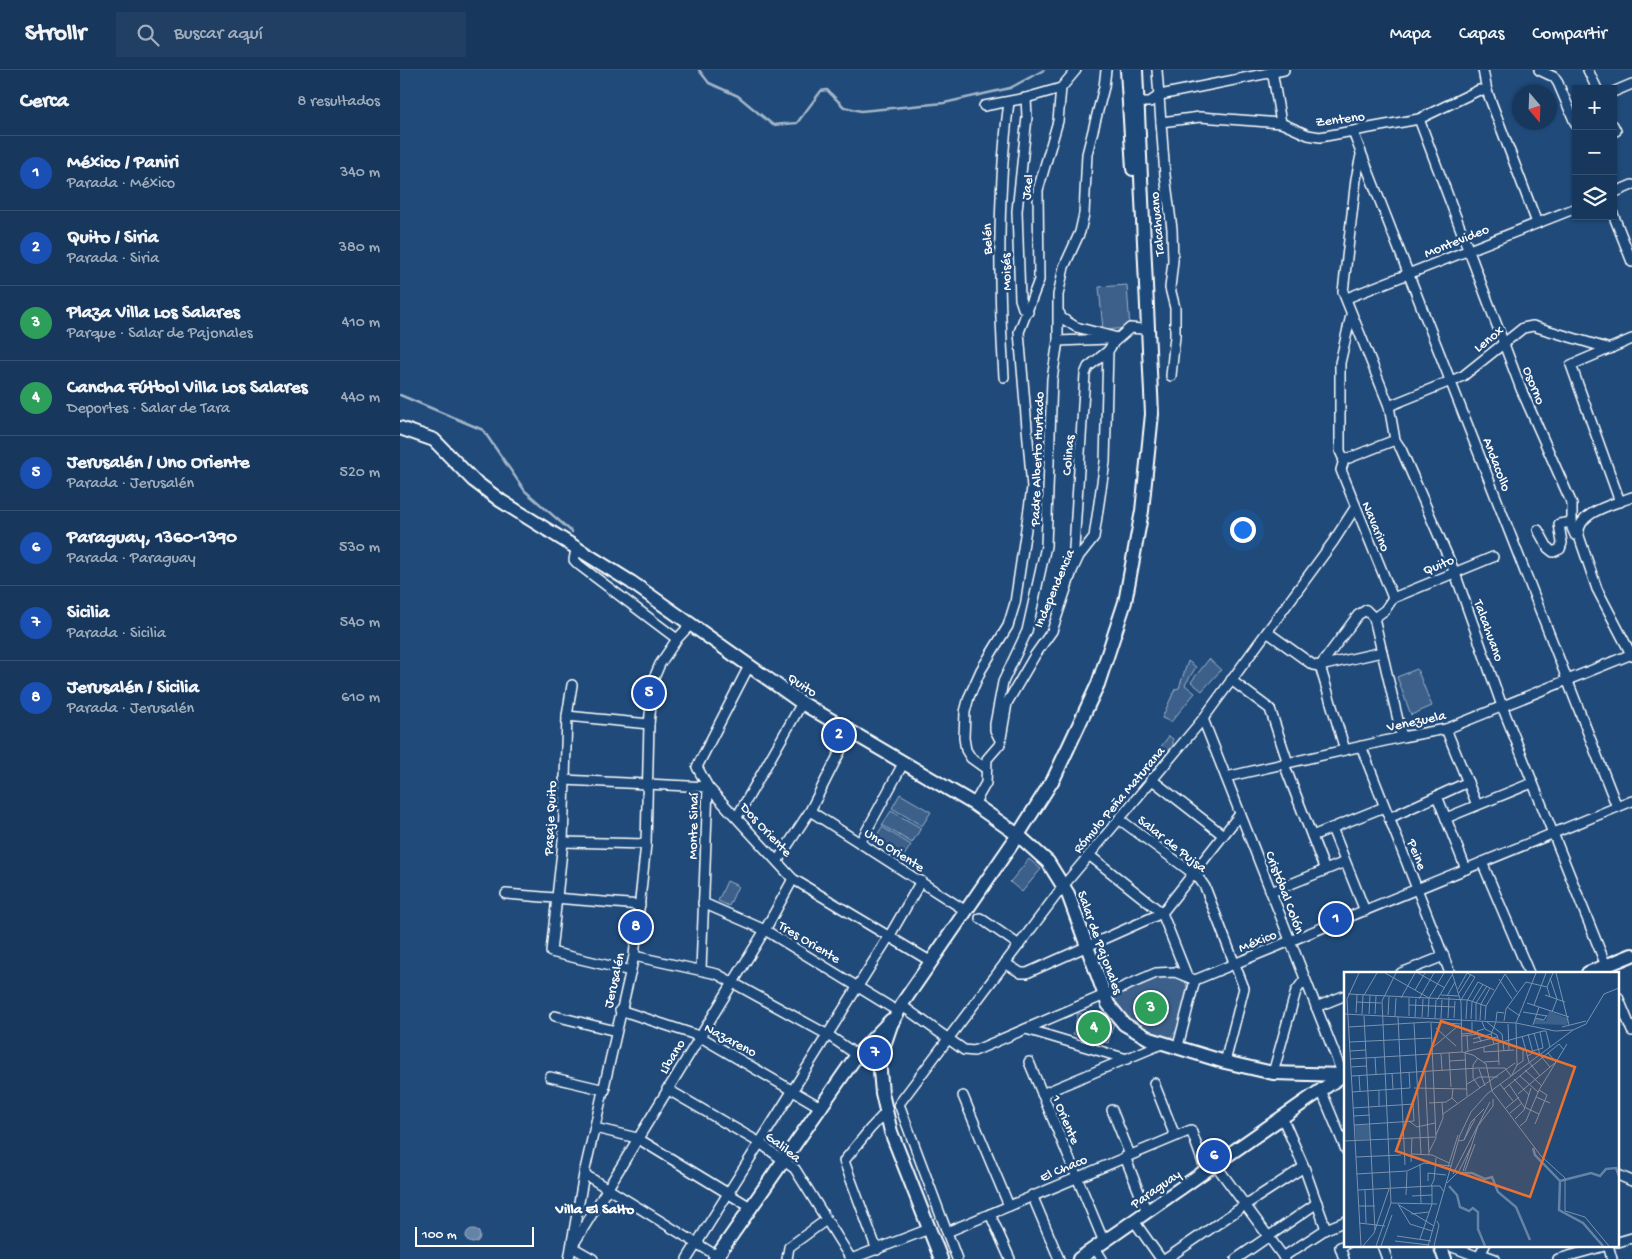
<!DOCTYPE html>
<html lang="es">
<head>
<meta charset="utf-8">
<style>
  body { margin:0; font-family:"Gochi Hand",sans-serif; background:#203f62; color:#f1f3f6 }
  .controls { position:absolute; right:15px; top:15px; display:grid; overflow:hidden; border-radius:0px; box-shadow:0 1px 4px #0004 }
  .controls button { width:45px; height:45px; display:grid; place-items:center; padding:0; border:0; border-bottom:1px solid #365272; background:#17385c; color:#f1f3f6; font:25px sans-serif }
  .compass { position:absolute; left:1112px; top:15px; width:45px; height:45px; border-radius:50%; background:#17385c; box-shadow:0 1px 4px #0004; rotate:161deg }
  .scale { position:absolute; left:15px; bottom:12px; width:119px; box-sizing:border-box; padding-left:5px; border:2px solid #fff; border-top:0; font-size:14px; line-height:18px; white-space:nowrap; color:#fff; -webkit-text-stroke:4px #1f4a7a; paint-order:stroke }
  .you { position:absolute; left:842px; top:459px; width:18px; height:18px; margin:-12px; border:4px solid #fff; border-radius:50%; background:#1a73e8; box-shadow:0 0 0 8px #1a73e833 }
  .badge { display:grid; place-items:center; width:32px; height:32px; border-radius:50%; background:#d6ab8b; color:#fff; font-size:16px; font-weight:700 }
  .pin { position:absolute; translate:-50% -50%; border:2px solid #fff; box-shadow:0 1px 5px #0006 }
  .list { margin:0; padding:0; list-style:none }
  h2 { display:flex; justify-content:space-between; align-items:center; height:65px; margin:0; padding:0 20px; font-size:21px }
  h2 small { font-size:16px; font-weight:400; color:#9eacbb }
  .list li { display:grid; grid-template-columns:32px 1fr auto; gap:15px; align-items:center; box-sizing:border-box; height:75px; padding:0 20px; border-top:1px solid #365272 }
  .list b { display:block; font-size:19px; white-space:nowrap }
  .list p { margin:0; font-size:16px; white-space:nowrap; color:#9eacbb }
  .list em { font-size:16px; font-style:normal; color:#9eacbb }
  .icon { flex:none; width:28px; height:28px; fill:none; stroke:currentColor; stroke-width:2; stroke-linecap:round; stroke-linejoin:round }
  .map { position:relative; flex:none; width:1232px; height:1189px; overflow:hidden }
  header { display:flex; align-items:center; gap:30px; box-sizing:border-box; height:70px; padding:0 25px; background:#17385c; border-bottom:1px solid #365272 }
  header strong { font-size:24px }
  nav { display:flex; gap:28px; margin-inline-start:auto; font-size:18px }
  .search { width:350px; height:45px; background:#203f62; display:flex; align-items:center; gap:12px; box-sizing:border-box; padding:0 18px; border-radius:0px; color:#9eacbb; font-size:19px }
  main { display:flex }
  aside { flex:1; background:#17385c }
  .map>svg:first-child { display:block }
  .green { fill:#3c618b; stroke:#9eb0c5 }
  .water { fill:#6583a4; stroke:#a3b5c8 }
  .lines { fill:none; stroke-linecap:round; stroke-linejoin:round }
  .stream { stroke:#a3b5c8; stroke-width:2.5 }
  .street-casing { stroke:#fff; stroke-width:12 }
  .secondary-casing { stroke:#fff; stroke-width:16 }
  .street { stroke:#1f4a7a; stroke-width:9 }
  .secondary { stroke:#1f4a7a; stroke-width:12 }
  .labels { text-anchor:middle; stroke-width:5; stroke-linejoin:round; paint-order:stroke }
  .street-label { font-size:14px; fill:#fff; stroke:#1f4a7a }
  .neighbourhood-label { font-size:15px; font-weight:bold; fill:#fff; stroke:#1f4a7a }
  .inset-river { fill:none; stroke:#6583a4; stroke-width:2.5 }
  .inset-road { fill:none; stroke:#7992af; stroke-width:1 }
  .view { fill:#eb7230; fill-opacity:0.15; stroke:#eb7230; stroke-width:2.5 }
  .inset-edge { fill:none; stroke:#fff; stroke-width:2.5 }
</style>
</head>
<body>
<header>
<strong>Strollr</strong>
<div class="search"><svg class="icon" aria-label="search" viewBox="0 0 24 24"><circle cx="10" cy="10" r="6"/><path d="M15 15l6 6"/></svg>Buscar aquí</div>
<nav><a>Mapa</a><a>Capas</a><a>Compartir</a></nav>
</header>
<main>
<aside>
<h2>Cerca<small>8 resultados</small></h2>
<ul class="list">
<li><span class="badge" style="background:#1a4fb4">1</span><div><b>México / Paniri</b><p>Parada · México</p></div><em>340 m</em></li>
<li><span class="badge" style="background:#1a4fb4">2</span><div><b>Quito / Siria</b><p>Parada · Siria</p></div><em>380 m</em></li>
<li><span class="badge" style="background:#2e9e5b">3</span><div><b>Plaza Villa Los Salares</b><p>Parque · Salar de Pajonales</p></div><em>410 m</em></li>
<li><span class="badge" style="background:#2e9e5b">4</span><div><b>Cancha Fútbol Villa Los Salares</b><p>Deportes · Salar de Tara</p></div><em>440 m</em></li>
<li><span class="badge" style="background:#1a4fb4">5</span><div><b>Jerusalén / Uno Oriente</b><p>Parada · Jerusalén</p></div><em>520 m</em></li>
<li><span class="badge" style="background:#1a4fb4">6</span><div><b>Paraguay, 1360-1390</b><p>Parada · Paraguay</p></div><em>530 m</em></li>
<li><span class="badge" style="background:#1a4fb4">7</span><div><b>Sicilia</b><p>Parada · Sicilia</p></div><em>540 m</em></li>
<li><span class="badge" style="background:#1a4fb4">8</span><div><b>Jerusalén / Sicilia</b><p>Parada · Jerusalén</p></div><em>610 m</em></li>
</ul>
</aside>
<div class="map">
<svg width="1232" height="1189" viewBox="0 0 1232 1189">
  <rect width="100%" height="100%" fill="#1f4a7a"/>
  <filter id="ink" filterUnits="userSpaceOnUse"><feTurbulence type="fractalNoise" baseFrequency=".02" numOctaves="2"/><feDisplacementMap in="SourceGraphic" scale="10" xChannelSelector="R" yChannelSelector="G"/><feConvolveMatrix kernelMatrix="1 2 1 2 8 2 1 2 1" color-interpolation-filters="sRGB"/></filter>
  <g filter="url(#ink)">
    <g class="green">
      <polygon points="727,215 730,258 703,260 699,217"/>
      <polygon points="809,589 821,600 802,621 791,612"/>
      <polygon points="788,591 796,597 785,615 795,623 771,652 762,648 775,619 779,618"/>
      <polygon points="1017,599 1032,636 1011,645 997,607"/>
      <polygon points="769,666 773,669 773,675 746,708 742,706 739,710 737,708"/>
      <polygon points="500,724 531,742 522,756 492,738"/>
      <polygon points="491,741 521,758 512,773 482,755"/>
      <polygon points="482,757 511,775 502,789 473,771"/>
      <polygon points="629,789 641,799 622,822 610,812"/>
      <polygon points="327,811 338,816 329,836 318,831"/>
      <path d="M 774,906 L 785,911 C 792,921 780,962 770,968 C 748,969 727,948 714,933 L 718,925 L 758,908 Z"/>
      <polygon points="678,943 714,953 708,973 673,964"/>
    </g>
    <circle class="water" cx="73" cy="1166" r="7"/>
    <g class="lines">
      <g class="stream">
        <polyline points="299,0 309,13 338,26 373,55 397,53 421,21 427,20 444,37 461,41 544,33 610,18 644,0"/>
        <polyline points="0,325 83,360 125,421 172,462"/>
      </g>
      <g class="street-casing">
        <g id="street">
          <polyline points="757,0 765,105 772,159 773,191 770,218 775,238 775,266 771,306"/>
          <polyline points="872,0 881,53"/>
          <polyline points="1083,0 1087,21 1137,153"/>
          <polyline points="1139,0 1154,7 1158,13 1176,55"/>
          <polyline points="1188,0 1197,19"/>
          <polyline points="1213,22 1232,14"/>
          <polyline points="626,28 627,47 617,141 620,229 623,238 628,242"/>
          <polyline points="734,32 750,32 760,25 884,0"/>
          <polyline points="584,36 626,28 661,18"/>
          <polyline points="1019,49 1121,319 1172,434 1172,458 1175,465 1179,466 1197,519 1232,586"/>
          <polyline points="761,52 800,47 881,53 908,65 920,67 1019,49 1079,20 1087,21"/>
          <polyline points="1213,55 1216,61"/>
          <polyline points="953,62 1217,737"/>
          <polyline points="961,85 956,109 943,222 989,336 995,370 1001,379 1055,503 1102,636 1209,903"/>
          <polyline points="1213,123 1232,115"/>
          <polyline points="1213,144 1232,192"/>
          <polyline points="947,228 1176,138"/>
          <polyline points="660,244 660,247 676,257 718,268"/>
          <polyline points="951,245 940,293 940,381 944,390 941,400 993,528"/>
          <polyline points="658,271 708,269"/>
          <path d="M 604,307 C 598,215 597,123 609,32"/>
          <polyline points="989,336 1063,306 1123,258 1133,256 1210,279"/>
          <polyline points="944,390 995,370"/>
          <polyline points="1220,432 1171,295 1232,269"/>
          <polyline points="1138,460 1148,478 1153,482 1160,479 1162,473 1159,454 1172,452"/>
          <path d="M 1179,466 C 1175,442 1215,434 1232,427"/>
          <polyline points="176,480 174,490 179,495 277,569"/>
          <polyline points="673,494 685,304 688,297 708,281"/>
          <polyline points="993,528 1093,487"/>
          <polyline points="974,548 985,540 993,528"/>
          <polyline points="867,562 913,595 920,596 945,680"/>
          <polyline points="920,596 958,545 966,540 974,548 1002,667"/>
          <polyline points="920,596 982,582"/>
          <polyline points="831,610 870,639 888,693"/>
          <polyline points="172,615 167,646 163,772 151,882 231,901"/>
          <polyline points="167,646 249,654"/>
          <polyline points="803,649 943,1005"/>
          <polyline points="1046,659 1077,735"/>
          <polyline points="600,670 595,660 595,654 603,612 627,561 646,476 652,309 658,271 658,225 664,197 680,162 684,144 687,84 704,17 706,0"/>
          <polyline points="961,676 1050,903"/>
          <polyline points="884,694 925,800"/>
          <polyline points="585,698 571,688 566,680 564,668 565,642 569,627 581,600 608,556 615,533 632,418 619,262 639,210 638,120 658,51 661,18 676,0"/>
          <polyline points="826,707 1002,667 1046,659 1232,584"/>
          <polyline points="751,709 823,765"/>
          <polyline points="164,710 308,717 393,809 530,891"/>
          <polyline points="1037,726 1066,799"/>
          <polyline points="574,734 586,713 587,689 600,674 607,633 635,585 652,561 672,501 679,486 694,467 705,392 708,281 714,272 730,258 742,259"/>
          <polyline points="410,741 566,841"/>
          <polyline points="337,747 402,633"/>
          <polyline points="989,748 1068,712"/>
          <polyline points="1046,748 1132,713"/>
          <polyline points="719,749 798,807 805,817 844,918 825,992"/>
          <polyline points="932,758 965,841"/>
          <polyline points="912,766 984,737"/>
          <polyline points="163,772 246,774"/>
          <polyline points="460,773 504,692"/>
          <polyline points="689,785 762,843 787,906"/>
          <polyline points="378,790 410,741 451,660"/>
          <polyline points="1082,792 1129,903"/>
          <polyline points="871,822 945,792"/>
          <polyline points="106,824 240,835"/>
          <polyline points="303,833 365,860 497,941"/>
          <polyline points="580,848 619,875"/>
          <polyline points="234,886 317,904 428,965 457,985"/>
          <polyline points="605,893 621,903 627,903 762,843 840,744"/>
          <polyline points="301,900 308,717 297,697 349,596"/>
          <polyline points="1001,903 1044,886"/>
          <polyline points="1218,927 1232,961"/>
          <polyline points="501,935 564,980 574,981 756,903 775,902 795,910 1232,731"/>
          <polyline points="916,937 946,925"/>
          <polyline points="220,940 299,966 422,1038"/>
          <polyline points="155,946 216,961"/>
          <polyline points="626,959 727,989"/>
          <polyline points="778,976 795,910"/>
          <polyline points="629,992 704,1172"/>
          <polyline points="873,1003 896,921 905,909"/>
          <polyline points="150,1007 205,1020"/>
          <polyline points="754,1013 775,1066"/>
          <polyline points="267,1019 360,1073 395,1099 451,1189"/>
          <polyline points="921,1020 946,1080"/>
          <polyline points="642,1024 764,973"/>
          <polyline points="563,1026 609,1136"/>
          <polyline points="712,1040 730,1085"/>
          <polyline points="882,1047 904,1097 926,1159"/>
          <polyline points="195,1058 237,1068 352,1138"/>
          <polyline points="725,1087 747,1142"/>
          <polyline points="815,1094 885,1189"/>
          <polyline points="184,1104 322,1189"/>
          <polyline points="1218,1105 1232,1111"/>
          <polyline points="632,1125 659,1189"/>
          <polyline points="590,1144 610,1189"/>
          <polyline points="734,1151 761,1189"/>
          <polyline points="547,1162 791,1060 806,1101"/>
          <polyline points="1218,1172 1232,1168"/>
          <polyline points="982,1175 987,1189"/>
          <polyline points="1047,1175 1079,1187"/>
          <polyline points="1208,1175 1212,1189"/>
          <polyline points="695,1178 702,1189"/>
          <polyline points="477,1180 444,1091 470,1059 485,1043"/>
          <polyline points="1081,1184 1095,1189"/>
          <polyline points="883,1187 926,1159 946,1151"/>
          <polyline points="169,1189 184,1104 234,886 246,774 249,654 254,608 260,594 277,569 291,554"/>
          <polyline points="193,1189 172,1177 365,860 393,809"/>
          <polyline points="287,1189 490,865 521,811"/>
          <polyline points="387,1189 389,1177 426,1150"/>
          <polyline points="451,1189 529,1159"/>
          <polyline points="557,1189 499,1034 664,815 803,649 933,472 955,438"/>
          <polyline points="766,1189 845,1135 904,1097"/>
          <polyline points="836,1189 917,1133"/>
          <polyline points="944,1189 940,1177 946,1174"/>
          <polyline points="1078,1189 1085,1175"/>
          <polyline points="1158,1189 1208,1175"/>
        </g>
      </g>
      <g class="secondary-casing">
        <g id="secondary">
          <polyline points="727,0 733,99"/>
          <polyline points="0,358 34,370 73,410 101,431 231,512 402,633 574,734 618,765 648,792 668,824 708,934 724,954 750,969 825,992 873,1003 943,1005"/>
          <polyline points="1188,903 1232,885"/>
          <polyline points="1040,1175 1045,1189"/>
          <polyline points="315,1189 457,985 491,950"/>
          <polyline points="541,1189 491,1062 482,1023 479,990 491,955 504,931 618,765 654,708 698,614 725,532 742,441 752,344 736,0"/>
          <polyline points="679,1189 943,1005"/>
        </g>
      </g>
      <use href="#street" class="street"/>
      <use href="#secondary" class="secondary"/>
    </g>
  </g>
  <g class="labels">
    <g class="street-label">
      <text transform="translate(940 48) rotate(-7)" y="5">Zenteno</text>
      <text transform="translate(626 117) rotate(-83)" y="5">Jael</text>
      <text transform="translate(756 154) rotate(-95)" y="5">Talcahuano</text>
      <text transform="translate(586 169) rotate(-91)" y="5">Belén</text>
      <text transform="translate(1056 170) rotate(-22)" y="5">Montevideo</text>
      <text transform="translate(605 202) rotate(-92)" y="5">Moisés</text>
      <text transform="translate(1088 268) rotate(-38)" y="5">Lenox</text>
      <text transform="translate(1135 315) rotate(68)" y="5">Osorno</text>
      <text transform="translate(667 385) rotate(-85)" y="5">Colinas</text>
      <text transform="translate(636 389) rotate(-88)" y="5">Padre Alberto Hurtado</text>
      <text transform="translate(1098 394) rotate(69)" y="5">Andacollo</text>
      <text transform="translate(977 456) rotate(67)" y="5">Navarino</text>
      <text transform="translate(1038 494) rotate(-22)" y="5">Quito</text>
      <text transform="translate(653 518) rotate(-67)" y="5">Independencia</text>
      <text transform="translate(1090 560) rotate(70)" y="5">Talcahuano</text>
      <text transform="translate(403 614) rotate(33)" y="5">Quito</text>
      <text transform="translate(1016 650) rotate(-12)" y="5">Venezuela</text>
      <text transform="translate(718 729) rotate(-50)" y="5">Rómulo Peña Maturana</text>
      <text transform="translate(149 748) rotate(-87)" y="5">Pasaje Quito</text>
      <text transform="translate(292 756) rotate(-89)" y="5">Monte Sinaí</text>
      <text transform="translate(367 759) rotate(47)" y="5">Dos Oriente</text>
      <text transform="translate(773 773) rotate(38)" y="5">Salar de Pujsa</text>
      <text transform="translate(495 779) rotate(33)" y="5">Uno Oriente</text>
      <text transform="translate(1018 784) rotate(68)" y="5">Peine</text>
      <text transform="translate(886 822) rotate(69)" y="5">Cristóbal Colón</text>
      <text transform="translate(857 870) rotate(-22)" y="5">México</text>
      <text transform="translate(410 871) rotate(31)" y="5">Tres Oriente</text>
      <text transform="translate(701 872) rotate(70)" y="5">Salar de Pajonales</text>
      <text transform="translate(213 910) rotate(-77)" y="5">Jerusalén</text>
      <text transform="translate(331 969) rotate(28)" y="5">Nazareno</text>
      <text transform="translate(271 986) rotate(-59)" y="5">Líbano</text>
      <text transform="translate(667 1049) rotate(67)" y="5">1 Oriente</text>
      <text transform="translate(384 1076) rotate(38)" y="5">Galilea</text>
      <text transform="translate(663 1097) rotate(-23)" y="5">El Chaco</text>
      <text transform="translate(755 1118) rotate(-35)" y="5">Paraguay</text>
    </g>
    <g class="neighbourhood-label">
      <text x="195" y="1143">Villa El Salto</text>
    </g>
  </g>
  <g transform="translate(944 902)">
    <rect width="275" height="275" fill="#1f4a7a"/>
    <path d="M 205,39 L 225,47 L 223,53 L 190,52 L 191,46 L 202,49 ZM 11,153 L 26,153 L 26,167 L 12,168 Z" fill="#3c618b"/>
    <path class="inset-river" d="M 189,176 L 191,183 L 216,209 L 215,238 L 239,251 L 259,274M 115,201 L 128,201 L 141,207 L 148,205 L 154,220 L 172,235 L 186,268M 216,209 L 247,201 L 256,204 L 262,197 L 272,196 L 275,204M 105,214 L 113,223 L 116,235 L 125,239 L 129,236 L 134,240 L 134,257 L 141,274"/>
    <path class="inset-road" d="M 15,1 L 3,27 L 17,274M 41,1 L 85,26 L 84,45M 74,1 L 101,16M 108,1 L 117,30 L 118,80 L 129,83 L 142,92 L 148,119M 212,1 L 225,53M 161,2 L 173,20M 206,6 L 213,27 L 208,40M 155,7 L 168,27M 203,15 L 209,1M 114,17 L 123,1M 71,18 L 81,1M 115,21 L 127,2M 4,22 L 124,28 L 142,34M 20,23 L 33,1M 97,23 L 115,24M 201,23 L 221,30M 103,24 L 111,10M 57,26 L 71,1M 85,26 L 100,1M 75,27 L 90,1M 93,28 L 108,3M 117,28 L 131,5 L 123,1M 12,30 L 37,31M 183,31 L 225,45M 65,33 L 111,35M 190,33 L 202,1M 163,35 L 176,44M 179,40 L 203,44M 12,41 L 13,23M 0,42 L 172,51 L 211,59 L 229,58 L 242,52 L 260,22 L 275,16M 18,42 L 19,23M 25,42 L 26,23M 31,42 L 32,24M 44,43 L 45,25M 20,44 L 31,258M 51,44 L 52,26M 65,44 L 65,26M 54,45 L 61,193M 71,45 L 72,27M 78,45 L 79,27M 91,46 L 92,28M 97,46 L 98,28M 104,46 L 105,25M 110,46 L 111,29M 191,46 L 200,48 L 203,43M 122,47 L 123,29 L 134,10 L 150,18M 127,47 L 128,30 L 139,12M 132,48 L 132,31 L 143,14M 136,48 L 137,32 L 146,16M 141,48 L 142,34 L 161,2M 152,49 L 153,40 L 160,41M 160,49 L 162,37 L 182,10 L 203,15 L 206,25M 138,50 L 141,57 L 153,63 L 155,70M 143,50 L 158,62 L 160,79M 70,51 L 77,182M 164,52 L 165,78M 189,53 L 195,35M 5,55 L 85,50 L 117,52M 218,55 L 242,49M 92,56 L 112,74M 190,61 L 196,83 L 206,95M 118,62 L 128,61 L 128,50M 118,64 L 135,62M 123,64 L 124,79M 178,64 L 185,90 L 196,104M 129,67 L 147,62M 6,70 L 88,66M 137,70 L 133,59 L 140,57M 129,71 L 153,65M 154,71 L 155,93M 150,72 L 147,62 L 152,50M 140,75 L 140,80 L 170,78M 88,76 L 115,53M 6,79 L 22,78M 189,79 L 199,76 L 196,60M 105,81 L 107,115M 97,82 L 98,98M 183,84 L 189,81 L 184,62M 31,85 L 32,102M 134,86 L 129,93 L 129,106 L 136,116M 6,87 L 118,80M 106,89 L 122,88M 140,90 L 155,89M 173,93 L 179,89 L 179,78M 7,95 L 23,94M 135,97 L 141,114M 181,98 L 198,114M 81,99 L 85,183M 48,101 L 49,117M 15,103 L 16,119M 168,103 L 173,93 L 172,51 L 192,1M 8,104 L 134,96 L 161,96 L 167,104M 176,104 L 194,120M 170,107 L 185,123M 123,112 L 135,105 L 154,105M 156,112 L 169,129M 165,112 L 180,135 L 195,142M 70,116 L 123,117M 109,116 L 108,126 L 113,131M 160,117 L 215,72 L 220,78M 35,118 L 35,134M 148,119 L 197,184 L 221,206 L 221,239 L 241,245 L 265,274M 8,120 L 66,116 L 65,100M 174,122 L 212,90 L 204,81M 123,124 L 121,80 L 199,59 L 202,59 L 206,75M 192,125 L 206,131M 85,131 L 102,130 L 108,126M 9,136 L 70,132M 162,136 L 175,125M 166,141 L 178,131M 99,142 L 171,91M 10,144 L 26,143M 171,147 L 180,138 L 187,116M 65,149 L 73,155 L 91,151M 191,152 L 203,123 L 195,118M 10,153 L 70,149 L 69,132M 176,154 L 182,149 L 195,118 L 223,72M 92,163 L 99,146 L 98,130M 120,168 L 131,147M 0,169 L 91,165M 115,169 L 120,168 L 127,150 L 140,137M 85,180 L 92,166 L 87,51M 68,182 L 88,183 L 105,191M 12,185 L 57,183M 67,190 L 68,166M 76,192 L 77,232M 104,195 L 114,163M 119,199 L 134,154 L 149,134 L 149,127M 121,199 L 131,172M 12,202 L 63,199 L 80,191 L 107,194M 109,202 L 146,130M 84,209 L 84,201 L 102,203M 103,211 L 115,199 L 127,175M 87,214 L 90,208 L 92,186M 14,218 L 87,214 L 96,214 L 100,220M 21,218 L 22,251M 62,223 L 63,200M 68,224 L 88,223M 47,231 L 93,232M 54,232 L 66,252 L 88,259M 55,233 L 90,254M 15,234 L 31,234M 67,242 L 85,240M 15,251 L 41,254M 53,264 L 87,269M 76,267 L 88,232 L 88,214M 51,269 L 85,273M 19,274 L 30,261 L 45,217M 32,274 L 47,231 L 38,29 L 52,1M 37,274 L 48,243M 84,274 L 116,163 L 127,140 L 143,122 L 229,58M 90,274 L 95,253 L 93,249"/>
    <path class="view" d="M 97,49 L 231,95 L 186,225 L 52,179 Z"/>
    <rect width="275" height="275" class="inset-edge"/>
  </g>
</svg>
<div class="controls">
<button>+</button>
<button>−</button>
<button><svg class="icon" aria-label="layers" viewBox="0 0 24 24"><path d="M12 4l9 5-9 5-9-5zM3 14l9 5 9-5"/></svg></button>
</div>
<svg class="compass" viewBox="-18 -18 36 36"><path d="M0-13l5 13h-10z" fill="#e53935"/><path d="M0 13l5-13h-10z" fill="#9eacbb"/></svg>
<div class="scale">100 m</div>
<div class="you"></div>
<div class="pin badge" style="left:936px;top:849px;background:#1a4fb4">1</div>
<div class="pin badge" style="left:439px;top:665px;background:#1a4fb4">2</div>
<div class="pin badge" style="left:751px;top:938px;background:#2e9e5b">3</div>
<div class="pin badge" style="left:694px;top:958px;background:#2e9e5b">4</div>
<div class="pin badge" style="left:249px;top:623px;background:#1a4fb4">5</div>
<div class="pin badge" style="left:814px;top:1086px;background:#1a4fb4">6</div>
<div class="pin badge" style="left:475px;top:983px;background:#1a4fb4">7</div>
<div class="pin badge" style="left:236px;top:857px;background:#1a4fb4">8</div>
</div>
</main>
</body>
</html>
